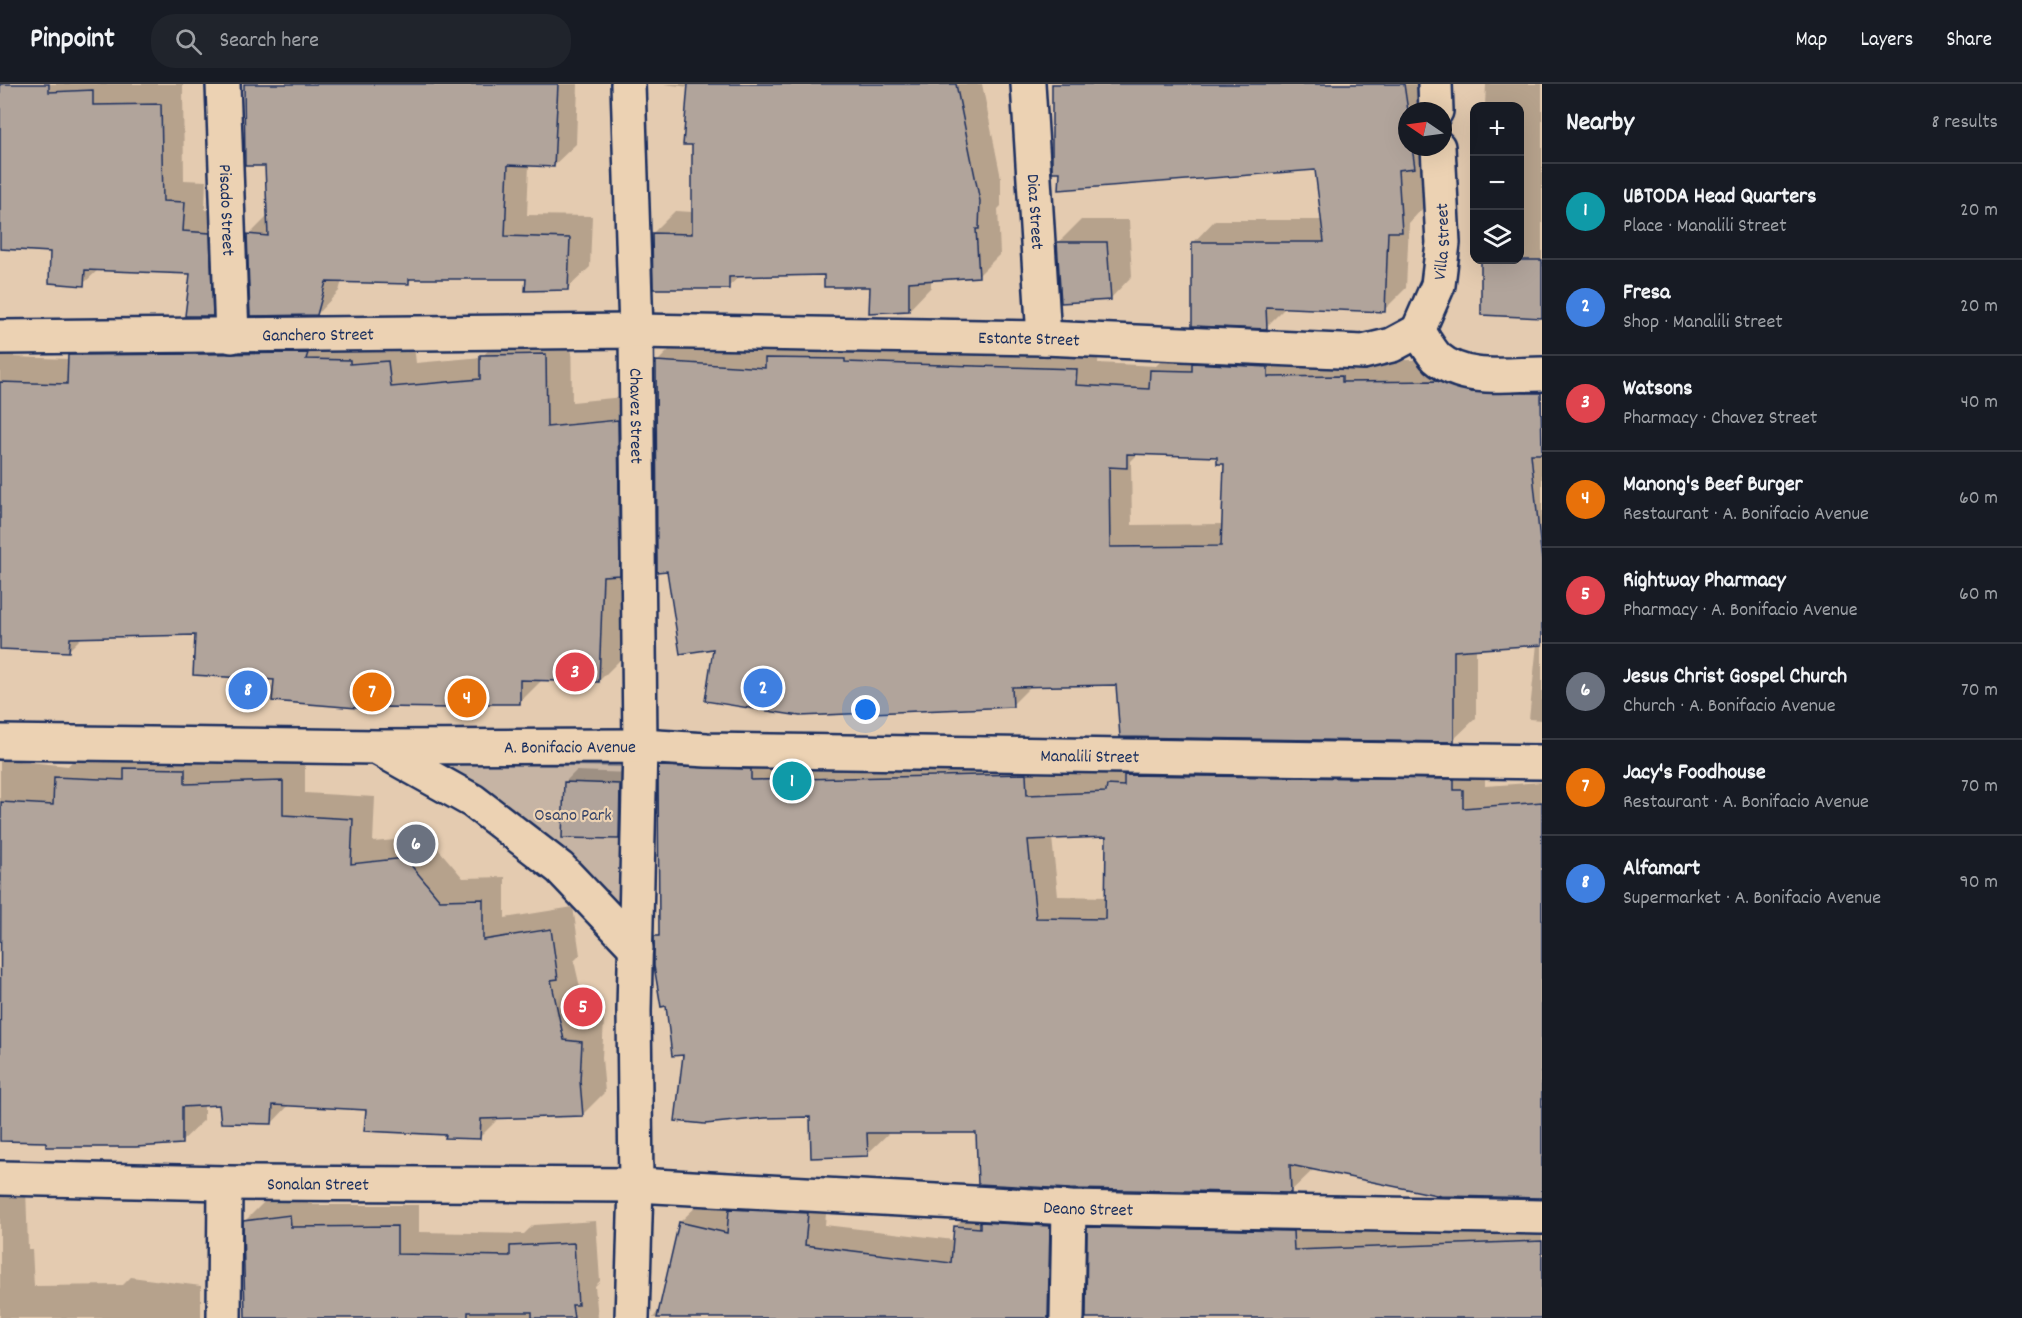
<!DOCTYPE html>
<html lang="en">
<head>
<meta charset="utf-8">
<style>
  body { margin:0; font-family:Dekko,sans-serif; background:#20242c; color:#f1f3f6 }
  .controls { position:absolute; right:18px; top:18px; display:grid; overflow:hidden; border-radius:12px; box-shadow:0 6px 24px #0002 }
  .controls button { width:54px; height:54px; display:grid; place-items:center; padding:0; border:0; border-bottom:2px solid #363941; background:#171b24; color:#f1f3f6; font:30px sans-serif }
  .compass { position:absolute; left:1398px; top:18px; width:54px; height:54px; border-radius:50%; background:#171b24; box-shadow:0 6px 24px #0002; rotate:283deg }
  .you { position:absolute; left:866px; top:626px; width:21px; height:21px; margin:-15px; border:4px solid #fff; border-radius:50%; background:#1a73e8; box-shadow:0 0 0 9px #1a73e833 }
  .badge { display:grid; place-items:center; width:39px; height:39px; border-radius:50%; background:#7c3aed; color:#fff; font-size:20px; font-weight:700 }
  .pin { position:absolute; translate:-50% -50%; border:3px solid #fff; box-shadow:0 2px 6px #0006 }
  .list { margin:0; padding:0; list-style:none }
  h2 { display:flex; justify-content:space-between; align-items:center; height:78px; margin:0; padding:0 24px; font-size:26px }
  h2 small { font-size:20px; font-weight:400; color:#9ea1a6 }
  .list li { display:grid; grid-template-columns:39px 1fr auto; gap:18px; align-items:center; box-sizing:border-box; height:96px; padding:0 24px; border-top:2px solid #363941 }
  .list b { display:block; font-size:22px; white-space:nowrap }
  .list p { margin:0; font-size:20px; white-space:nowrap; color:#9ea1a6 }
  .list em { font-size:20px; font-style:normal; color:#9ea1a6 }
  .icon { flex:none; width:33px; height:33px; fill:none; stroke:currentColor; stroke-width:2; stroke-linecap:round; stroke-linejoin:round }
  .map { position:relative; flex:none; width:1542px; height:1234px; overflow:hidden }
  header { display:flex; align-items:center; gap:36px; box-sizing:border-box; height:84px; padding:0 30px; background:#171b24; border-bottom:2px solid #363941 }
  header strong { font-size:28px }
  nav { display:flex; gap:33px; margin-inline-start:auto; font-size:21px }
  .search { width:420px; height:54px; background:#20242c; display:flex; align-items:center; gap:15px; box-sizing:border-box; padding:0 21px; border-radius:24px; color:#9ea1a6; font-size:22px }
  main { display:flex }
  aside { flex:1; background:#171b24 }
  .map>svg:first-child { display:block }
  .green { fill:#c6b4a4; stroke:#707281; stroke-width:1.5 }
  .shadow { fill:#0003; fill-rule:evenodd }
  .building { fill:#b1a49b; stroke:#1b2f5e; stroke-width:1.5; fill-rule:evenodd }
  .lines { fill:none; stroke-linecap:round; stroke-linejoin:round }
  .minor-casing { stroke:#1b2f5e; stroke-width:38 }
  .minor { stroke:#ecd2b3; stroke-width:33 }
  .labels { text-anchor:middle; stroke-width:4.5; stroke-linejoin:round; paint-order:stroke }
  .street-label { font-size:18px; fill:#1b2f5e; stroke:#ecd2b3 }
  .park-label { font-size:18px; fill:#354368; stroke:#ecd2b3 }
</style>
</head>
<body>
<header>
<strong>Pinpoint</strong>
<div class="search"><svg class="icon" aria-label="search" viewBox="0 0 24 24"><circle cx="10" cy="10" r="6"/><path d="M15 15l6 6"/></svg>Search here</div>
<nav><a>Map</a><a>Layers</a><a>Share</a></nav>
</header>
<main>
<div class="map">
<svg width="1542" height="1234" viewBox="0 0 1542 1234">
  <rect width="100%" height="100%" fill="#e4cbb0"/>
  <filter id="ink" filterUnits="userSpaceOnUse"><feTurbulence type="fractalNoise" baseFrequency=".0167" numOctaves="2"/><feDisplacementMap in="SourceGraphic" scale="12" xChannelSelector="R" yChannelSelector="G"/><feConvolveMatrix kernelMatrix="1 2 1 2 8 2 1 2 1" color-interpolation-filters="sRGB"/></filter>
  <g filter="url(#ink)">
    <polygon class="green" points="426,679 623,682 619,825"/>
    <g class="shadow">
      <polygon points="0,0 183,0 184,96 206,97 205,126 231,127 234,209 212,231 191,189 99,185 83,200 52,166 0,164"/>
      <polygon points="244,0 578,0 576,60 553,82 529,81 527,131 592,132 590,183 567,205 527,194 413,193 409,198 342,197 339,207 317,230 249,151 269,131 267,81"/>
      <polygon points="663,0 982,0 1001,94 1001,122 998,125 1000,170 978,192 931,195 931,203 909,226 871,201 825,190 740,192 728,203 653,149 675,127 693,128 693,60 689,3"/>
      <polygon points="1048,0 1429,0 1432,27 1407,27 1407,63 1434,63 1421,76 1423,124 1409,139 1406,204 1384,226 1287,222 1266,243 1193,159 1215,136 1323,136 1316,85 1062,87 1054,0"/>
      <polygon points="1486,0 1542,0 1542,232 1483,230 1481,176 1520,176 1520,22 1485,22"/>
      <polygon points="1081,136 1129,136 1132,192 1110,215 1059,158"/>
      <polygon points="571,245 572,318 643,311 624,572 599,597 542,596 519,619 454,618 450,623 383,621 380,624 275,594 196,549 83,552 69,566 0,563 0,258 15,259 14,273 70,275 95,246 413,252 416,279 482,273 507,246"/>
      <path d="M 680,255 L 1099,263 L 1098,279 L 1156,282 L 1174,264 L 1364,277 L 1460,275 L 1542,287 L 1542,636 L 1529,635 L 1537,560 L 1476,564 L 1476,634 L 1453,656 L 1117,599 L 1032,601 L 1012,621 L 715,564 L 658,277 ZM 1139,369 L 1218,371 L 1226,378 L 1223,440 L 1132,441 L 1131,377 Z"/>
      <path d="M 682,660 L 1048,668 L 1049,689 L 1485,684 L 1485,702 L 1542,698 L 1542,1115 L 1441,1111 L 1314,1085 L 1290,1108 L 978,1047 L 891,1047 L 867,1070 L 812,1032 L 685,969 L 656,853 L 661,848 L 660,682 ZM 1107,752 L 1107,813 L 1058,812 L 1052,754 Z"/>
      <polygon points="207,663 207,678 305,675 305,709 375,713 373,758 428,753 463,794 505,793 505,834 573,823 580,871 574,877 587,934 604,935 602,974 605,1008 582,1031 500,1033 480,1053 367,1025 290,1020 272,1039 220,1019 204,1020 204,1036 181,1058 0,1056 0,675 68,682 78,671"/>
      <polygon points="576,687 631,689 630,743 619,754 565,698"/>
      <polygon points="26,1104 28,1165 32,1165 34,1202 123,1201 131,1193 201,1202 201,1234 0,1234 0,1105"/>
      <polygon points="752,1104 828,1108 825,1141 954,1156 955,1143 976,1122 1070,1121 1078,1229 1090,1231 1090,1234 653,1234 660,1224 680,1138 701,1118 732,1125"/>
      <polygon points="312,1109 313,1121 419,1121 419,1148 524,1150 533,1141 596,1137 600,1197 595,1202 598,1234 246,1234 245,1137 267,1115"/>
      <polygon points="1136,1122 1542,1136 1542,1234 1119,1234 1114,1144"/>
    </g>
    <g class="building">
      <polygon points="0,0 49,0 49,8 93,6 93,21 161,20 163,117 185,118 183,147 210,149 213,232 185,232 190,190 85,186 84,202 49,199 50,168 0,165"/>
      <polygon points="244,0 558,0 554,83 508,81 505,152 570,154 568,206 525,207 526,195 409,195 409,200 326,198 317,231 250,232 247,150 268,152 265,82 245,82"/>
      <polygon points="688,0 956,0 980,117 979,145 976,145 979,193 909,198 909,227 869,229 870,203 824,203 824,191 729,193 729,205 653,205 652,149 692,150 692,61 683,61"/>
      <polygon points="1052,0 1404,0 1408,27 1407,63 1412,63 1415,84 1398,86 1402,148 1388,148 1385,228 1266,223 1267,245 1192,242 1192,158 1324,158 1315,86 1059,106 1060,88 1052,88"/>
      <polygon points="1057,158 1107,158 1111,216 1061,219"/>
      <polygon points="1481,176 1542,176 1542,234 1481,231"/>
      <polygon points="308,269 306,275 350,276 350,280 388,277 391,303 480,295 480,271 546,270 547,343 618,336 620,491 603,492 599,598 520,596 520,620 451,620 450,624 381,623 381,626 272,617 274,596 193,591 195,551 70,554 69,568 0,565 0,298 67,300 68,271"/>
      <path d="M 765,274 L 845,275 L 845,278 L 1077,285 L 1076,301 L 1149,305 L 1150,286 L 1192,287 L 1192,279 L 1268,283 L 1268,293 L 1342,292 L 1342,298 L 1437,297 L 1471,308 L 1541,309 L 1542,370 L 1531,370 L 1542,477 L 1542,561 L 1454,567 L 1454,658 L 1120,653 L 1116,601 L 1012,603 L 1013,623 L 800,632 L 705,617 L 713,565 L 680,570 L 667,487 L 657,488 L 656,277 L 765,284 ZM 1127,370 L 1217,373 L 1217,380 L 1224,380 L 1221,462 L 1110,463 L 1109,383 L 1127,384 Z"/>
      <path d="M 658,682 L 751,685 L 751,696 L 1026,690 L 1027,711 L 1106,708 L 1107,701 L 1124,702 L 1124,691 L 1454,695 L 1454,706 L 1463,706 L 1463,724 L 1542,718 L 1542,1114 L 1441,1112 L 1290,1081 L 1291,1109 L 1070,1105 L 978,1100 L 976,1049 L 867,1049 L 868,1072 L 811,1074 L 810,1033 L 765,1034 L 705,1040 L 675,1037 L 683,971 L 672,972 L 666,922 L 661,923 L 654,882 L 654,852 L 659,852 ZM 1106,753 L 1105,835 L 1036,834 L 1028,756 Z"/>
      <polygon points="124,684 185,685 185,700 283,697 283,731 353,735 351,780 405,774 440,816 483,815 483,856 551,845 558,895 551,896 564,956 582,958 580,997 583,1032 481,1035 480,1055 445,1054 446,1051 364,1047 366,1026 273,1021 272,1040 221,1039 219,1021 182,1023 182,1060 136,1063 46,1063 46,1058 0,1057 1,718 53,721 54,693 124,696"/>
      <polygon points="564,698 620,700 619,755 562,754"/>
      <polygon points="729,1125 808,1129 805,1161 951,1179 954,1142 980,1144 980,1138 1050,1142 1048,1234 657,1234 679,1138 727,1149"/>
      <polygon points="290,1131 291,1143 397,1142 397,1170 510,1172 510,1162 574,1159 578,1221 572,1221 574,1234 532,1234 532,1228 468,1228 468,1234 245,1234 243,1137"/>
      <polygon points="1087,1143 1293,1147 1294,1166 1542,1157 1542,1234 1086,1234"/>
    </g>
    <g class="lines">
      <g class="minor-casing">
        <g id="minor">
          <path id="s1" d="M 223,0 L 232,252"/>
          <path id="s2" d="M 628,0 L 636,247 L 640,662 L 634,927 L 636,1101 L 632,1234"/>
          <path id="s3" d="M 1028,0 L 1044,254"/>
          <polyline points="1435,0 1436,27"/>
          <path id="s4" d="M 1418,247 L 1438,201 L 1443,159 L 1438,63"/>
          <path d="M 1418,247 C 1424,255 1430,267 1437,274 C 1464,298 1509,290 1542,290"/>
          <path id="s5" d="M 0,253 L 636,247 L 1044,254 L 1363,268 L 1392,261 L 1418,247"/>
          <path id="s6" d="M 0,658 L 377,663 L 640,662 L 707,666 L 1542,678"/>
          <polyline points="378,664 473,717 560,784 636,864"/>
          <path id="s7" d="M 0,1094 L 225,1099 L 636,1101 L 1069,1124 L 1542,1133"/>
          <polyline points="224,1234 225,1099"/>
          <polyline points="1067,1234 1069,1124"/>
        </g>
      </g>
      <use href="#minor" class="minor"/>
    </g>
  </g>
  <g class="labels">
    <g class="street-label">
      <text dy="6" stroke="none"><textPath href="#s1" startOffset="126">Pisado Street</textPath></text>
      <text dy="6" stroke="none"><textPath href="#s3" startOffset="128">Diaz Street</textPath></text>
      <text dy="6" stroke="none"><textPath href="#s4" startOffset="94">Villa Street</textPath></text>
      <text dy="6" stroke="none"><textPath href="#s5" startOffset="318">Ganchero Street</textPath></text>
      <text dy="6" stroke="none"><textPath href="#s5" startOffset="1029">Estante Street</textPath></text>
      <text dy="6" stroke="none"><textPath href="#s2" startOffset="332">Chavez Street</textPath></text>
      <text dy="6" stroke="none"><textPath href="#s6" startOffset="570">A. Bonifacio Avenue</textPath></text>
      <text dy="6" stroke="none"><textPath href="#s6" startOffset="1090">Manalili Street</textPath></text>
      <text dy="6" stroke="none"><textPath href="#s7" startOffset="318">Sonalan Street</textPath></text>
      <text dy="6" stroke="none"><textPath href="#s7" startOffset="1089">Deano Street</textPath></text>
    </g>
    <g class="park-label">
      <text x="573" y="736">Osano Park</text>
    </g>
  </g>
</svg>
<div class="controls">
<button>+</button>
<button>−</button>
<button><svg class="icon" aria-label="layers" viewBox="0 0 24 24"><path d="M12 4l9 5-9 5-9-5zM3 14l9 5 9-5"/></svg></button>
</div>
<svg class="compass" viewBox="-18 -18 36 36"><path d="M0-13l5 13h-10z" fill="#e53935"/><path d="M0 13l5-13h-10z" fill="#9ea1a6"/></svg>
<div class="you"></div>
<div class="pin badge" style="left:792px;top:697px;background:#0f9aa8">1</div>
<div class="pin badge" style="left:763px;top:604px;background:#3f7fe0">2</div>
<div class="pin badge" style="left:575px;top:588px;background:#e0444e">3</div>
<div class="pin badge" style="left:467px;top:614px;background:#e8710a">4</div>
<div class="pin badge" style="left:583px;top:923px;background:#e0444e">5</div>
<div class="pin badge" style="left:416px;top:760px;background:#6b7280">6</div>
<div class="pin badge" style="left:372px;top:608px;background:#e8710a">7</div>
<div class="pin badge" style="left:248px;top:606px;background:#3f7fe0">8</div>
</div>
<aside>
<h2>Nearby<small>8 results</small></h2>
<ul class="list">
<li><span class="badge" style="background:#0f9aa8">1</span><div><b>UBTODA Head Quarters</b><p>Place · Manalili Street</p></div><em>20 m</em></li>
<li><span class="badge" style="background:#3f7fe0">2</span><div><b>Fresa</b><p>Shop · Manalili Street</p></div><em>20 m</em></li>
<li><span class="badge" style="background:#e0444e">3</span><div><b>Watsons</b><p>Pharmacy · Chavez Street</p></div><em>40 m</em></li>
<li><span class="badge" style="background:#e8710a">4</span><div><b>Manong's Beef Burger</b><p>Restaurant · A. Bonifacio Avenue</p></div><em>60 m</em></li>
<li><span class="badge" style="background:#e0444e">5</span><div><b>Rightway Pharmacy</b><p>Pharmacy · A. Bonifacio Avenue</p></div><em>60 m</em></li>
<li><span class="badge" style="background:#6b7280">6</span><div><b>Jesus Christ Gospel Church</b><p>Church · A. Bonifacio Avenue</p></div><em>70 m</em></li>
<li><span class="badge" style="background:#e8710a">7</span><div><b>Jacy's Foodhouse</b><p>Restaurant · A. Bonifacio Avenue</p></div><em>70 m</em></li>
<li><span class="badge" style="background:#3f7fe0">8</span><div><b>Alfamart</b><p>Supermarket · A. Bonifacio Avenue</p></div><em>90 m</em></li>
</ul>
</aside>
</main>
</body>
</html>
